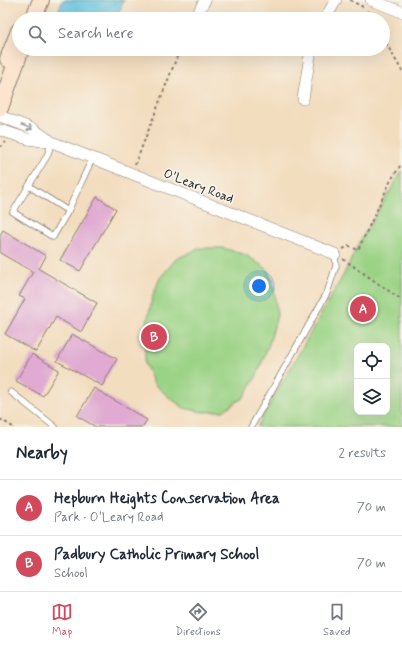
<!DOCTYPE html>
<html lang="en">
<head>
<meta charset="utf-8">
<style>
  body { margin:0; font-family:Mynerve,sans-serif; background:#f2f2f3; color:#1f2937 }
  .controls { position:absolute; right:12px; bottom:12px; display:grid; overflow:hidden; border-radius:8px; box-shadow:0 4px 16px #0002 }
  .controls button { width:36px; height:36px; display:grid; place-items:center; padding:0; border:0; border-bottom:1px solid #e0e1e3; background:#fff; color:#1f2937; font:20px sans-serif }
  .you { position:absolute; left:259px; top:286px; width:14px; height:14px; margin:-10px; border:3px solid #fff; border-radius:50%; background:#1a73e8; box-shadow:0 0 0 6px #1a73e833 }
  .badge { display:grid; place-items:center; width:26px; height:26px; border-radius:50%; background:#d1495b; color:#fff; font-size:13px; font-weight:700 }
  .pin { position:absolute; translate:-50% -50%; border:2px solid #fff; box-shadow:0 1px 4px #0006 }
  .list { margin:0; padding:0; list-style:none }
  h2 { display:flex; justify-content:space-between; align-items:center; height:52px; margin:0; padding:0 16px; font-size:17px }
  h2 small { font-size:13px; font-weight:400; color:#747a83 }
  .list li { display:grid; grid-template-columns:26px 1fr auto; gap:12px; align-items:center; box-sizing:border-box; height:56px; padding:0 16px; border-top:1px solid #e0e1e3 }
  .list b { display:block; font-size:15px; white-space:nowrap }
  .list p { margin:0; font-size:13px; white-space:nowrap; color:#747a83 }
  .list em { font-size:13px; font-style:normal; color:#747a83 }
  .icon { flex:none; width:22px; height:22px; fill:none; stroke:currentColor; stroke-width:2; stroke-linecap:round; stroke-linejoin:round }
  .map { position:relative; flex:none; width:402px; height:427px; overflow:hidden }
  .search { position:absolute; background:#fff; box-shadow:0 4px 16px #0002; left:12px; right:12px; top:12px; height:44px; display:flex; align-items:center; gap:10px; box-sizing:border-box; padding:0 14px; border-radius:22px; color:#747a83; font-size:15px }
  .sheet { height:164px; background:#fff }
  nav { display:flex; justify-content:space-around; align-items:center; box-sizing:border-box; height:56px; border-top:1px solid #e0e1e3; background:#fff; font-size:11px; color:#747a83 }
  nav a { display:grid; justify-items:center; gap:2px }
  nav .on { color:#d1495b }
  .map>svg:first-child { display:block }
  .green { fill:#9bd386; stroke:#5c7851; fill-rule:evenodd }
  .water { fill:#63c4e1; stroke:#40707e }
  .building { fill:#e0aad2 }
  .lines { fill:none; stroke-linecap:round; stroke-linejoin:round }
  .lane-casing { stroke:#887c6e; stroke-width:7 }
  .street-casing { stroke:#887c6e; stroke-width:12 }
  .secondary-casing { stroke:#887c6e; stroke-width:18 }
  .path { stroke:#887c6e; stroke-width:2; stroke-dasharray:3 3; stroke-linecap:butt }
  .lane { stroke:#fff; stroke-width:5.5 }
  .street { stroke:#fff; stroke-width:11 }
  .secondary { stroke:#fbe5cf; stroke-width:16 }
  .oneway { stroke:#999 }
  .labels { text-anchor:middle; stroke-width:3.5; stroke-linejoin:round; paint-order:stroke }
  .street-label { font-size:13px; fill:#1c1c1c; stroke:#f7f3e8 }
</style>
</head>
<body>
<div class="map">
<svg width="402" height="427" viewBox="0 0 402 427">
  <rect width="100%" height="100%" fill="#f7f3e8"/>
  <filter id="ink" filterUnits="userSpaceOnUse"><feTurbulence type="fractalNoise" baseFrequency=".025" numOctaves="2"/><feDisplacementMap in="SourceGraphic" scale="8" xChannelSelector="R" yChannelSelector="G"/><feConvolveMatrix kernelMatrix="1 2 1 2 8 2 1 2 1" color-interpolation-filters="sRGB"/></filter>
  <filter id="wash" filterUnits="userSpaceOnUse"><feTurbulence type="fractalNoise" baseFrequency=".012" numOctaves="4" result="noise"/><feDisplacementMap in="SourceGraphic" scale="16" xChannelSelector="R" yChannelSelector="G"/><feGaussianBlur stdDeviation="0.9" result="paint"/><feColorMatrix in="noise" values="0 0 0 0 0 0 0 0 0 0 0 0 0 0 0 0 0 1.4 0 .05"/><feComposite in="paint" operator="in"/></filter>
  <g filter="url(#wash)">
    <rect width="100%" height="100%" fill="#f3ddbf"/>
    <g class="green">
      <path d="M 402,171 L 402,427 L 257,427 L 345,272 L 359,243 ZM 357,346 L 387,346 L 387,412 L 357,412 Z"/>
      <polygon points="200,248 223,248 246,255 267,269 274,287 277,315 270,341 257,375 244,397 223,411 202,412 184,408 170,398 154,384 145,364 145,339 148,317 153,295 160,278 176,259"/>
    </g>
    <polygon class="water" points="63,0 124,0 116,19 55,19"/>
    <g id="blocks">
      <g class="building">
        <polygon points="97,197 116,209 80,271 60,260"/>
        <polygon points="3,230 46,256 39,269 97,303 81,332 56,317 36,352 5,334 25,299 19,296 33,272 0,253 0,235"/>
        <polygon points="72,334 117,359 102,386 57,361"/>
        <polygon points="32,354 59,370 43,396 16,381"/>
        <polygon points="94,388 147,420 142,427 96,427 77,416"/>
      </g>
    </g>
  </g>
  <g filter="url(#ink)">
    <use href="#blocks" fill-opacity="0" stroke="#887c6e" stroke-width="1"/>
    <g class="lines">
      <g class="lane-casing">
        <g id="lane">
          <polyline points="52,142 47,156 13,212 53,237 68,211 92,159"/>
          <polyline points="29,186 68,211"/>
          <polyline points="11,392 55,427"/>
          <polyline points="251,427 327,293 336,266 335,254"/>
        </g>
      </g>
      <g class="street-casing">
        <g id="street">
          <polyline points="371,0 402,12"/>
          <polyline points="195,19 205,0"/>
          <polyline points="325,19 336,0"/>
          <polyline points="303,99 311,49"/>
          <polyline points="0,116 33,129 52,142 335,254"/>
          <polyline points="0,130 28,139 49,142"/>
        </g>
      </g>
      <g class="secondary-casing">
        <g id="secondary">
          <polyline points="33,19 41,0"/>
          <polyline points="8,59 19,31"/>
          <polyline points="0,108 21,49"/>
        </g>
      </g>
      <g class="path">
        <polyline points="350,0 363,7"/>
        <polyline points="367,11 372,19"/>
        <polyline points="383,38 402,71"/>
        <polyline points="0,147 6,142"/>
        <polyline points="135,165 180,49"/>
        <polyline points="343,249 349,246 358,250 391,180 402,163"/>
        <polyline points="343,259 402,300"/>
        <polyline points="0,419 13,427"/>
      </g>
      <use href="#lane" class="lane"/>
      <use href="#street" class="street"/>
      <use href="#secondary" class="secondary"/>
    </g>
    <defs><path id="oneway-shaft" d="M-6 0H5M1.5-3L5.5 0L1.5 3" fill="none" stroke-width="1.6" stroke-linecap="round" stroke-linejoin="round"/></defs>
    <use class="oneway" href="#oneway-shaft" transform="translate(27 127) rotate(22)"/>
  </g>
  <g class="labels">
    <g class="street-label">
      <text transform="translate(199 185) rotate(21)" y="5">O'Leary Road</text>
    </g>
  </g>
</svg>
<div class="controls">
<button><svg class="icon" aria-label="locate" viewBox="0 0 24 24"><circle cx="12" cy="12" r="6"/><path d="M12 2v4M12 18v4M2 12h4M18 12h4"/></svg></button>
<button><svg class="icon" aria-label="layers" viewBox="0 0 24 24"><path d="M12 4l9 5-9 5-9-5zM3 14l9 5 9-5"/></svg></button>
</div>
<div class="you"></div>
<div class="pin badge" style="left:363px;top:309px">A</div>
<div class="pin badge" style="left:154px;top:337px">B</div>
<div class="search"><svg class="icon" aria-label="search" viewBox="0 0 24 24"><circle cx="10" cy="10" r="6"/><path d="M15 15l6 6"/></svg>Search here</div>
</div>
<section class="sheet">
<h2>Nearby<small>2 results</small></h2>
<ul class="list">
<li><span class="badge">A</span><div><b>Hepburn Heights Conservation Area</b><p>Park · O'Leary Road</p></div><em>70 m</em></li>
<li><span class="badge">B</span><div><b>Padbury Catholic Primary School</b><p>School</p></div><em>70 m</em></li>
</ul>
</section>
<nav>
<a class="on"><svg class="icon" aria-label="map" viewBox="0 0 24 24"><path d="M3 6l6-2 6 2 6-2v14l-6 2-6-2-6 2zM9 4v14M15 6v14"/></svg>Map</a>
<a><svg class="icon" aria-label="directions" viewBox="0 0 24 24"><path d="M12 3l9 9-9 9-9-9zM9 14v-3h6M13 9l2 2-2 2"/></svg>Directions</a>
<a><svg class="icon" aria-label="saved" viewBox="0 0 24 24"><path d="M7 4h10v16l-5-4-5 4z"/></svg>Saved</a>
</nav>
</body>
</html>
